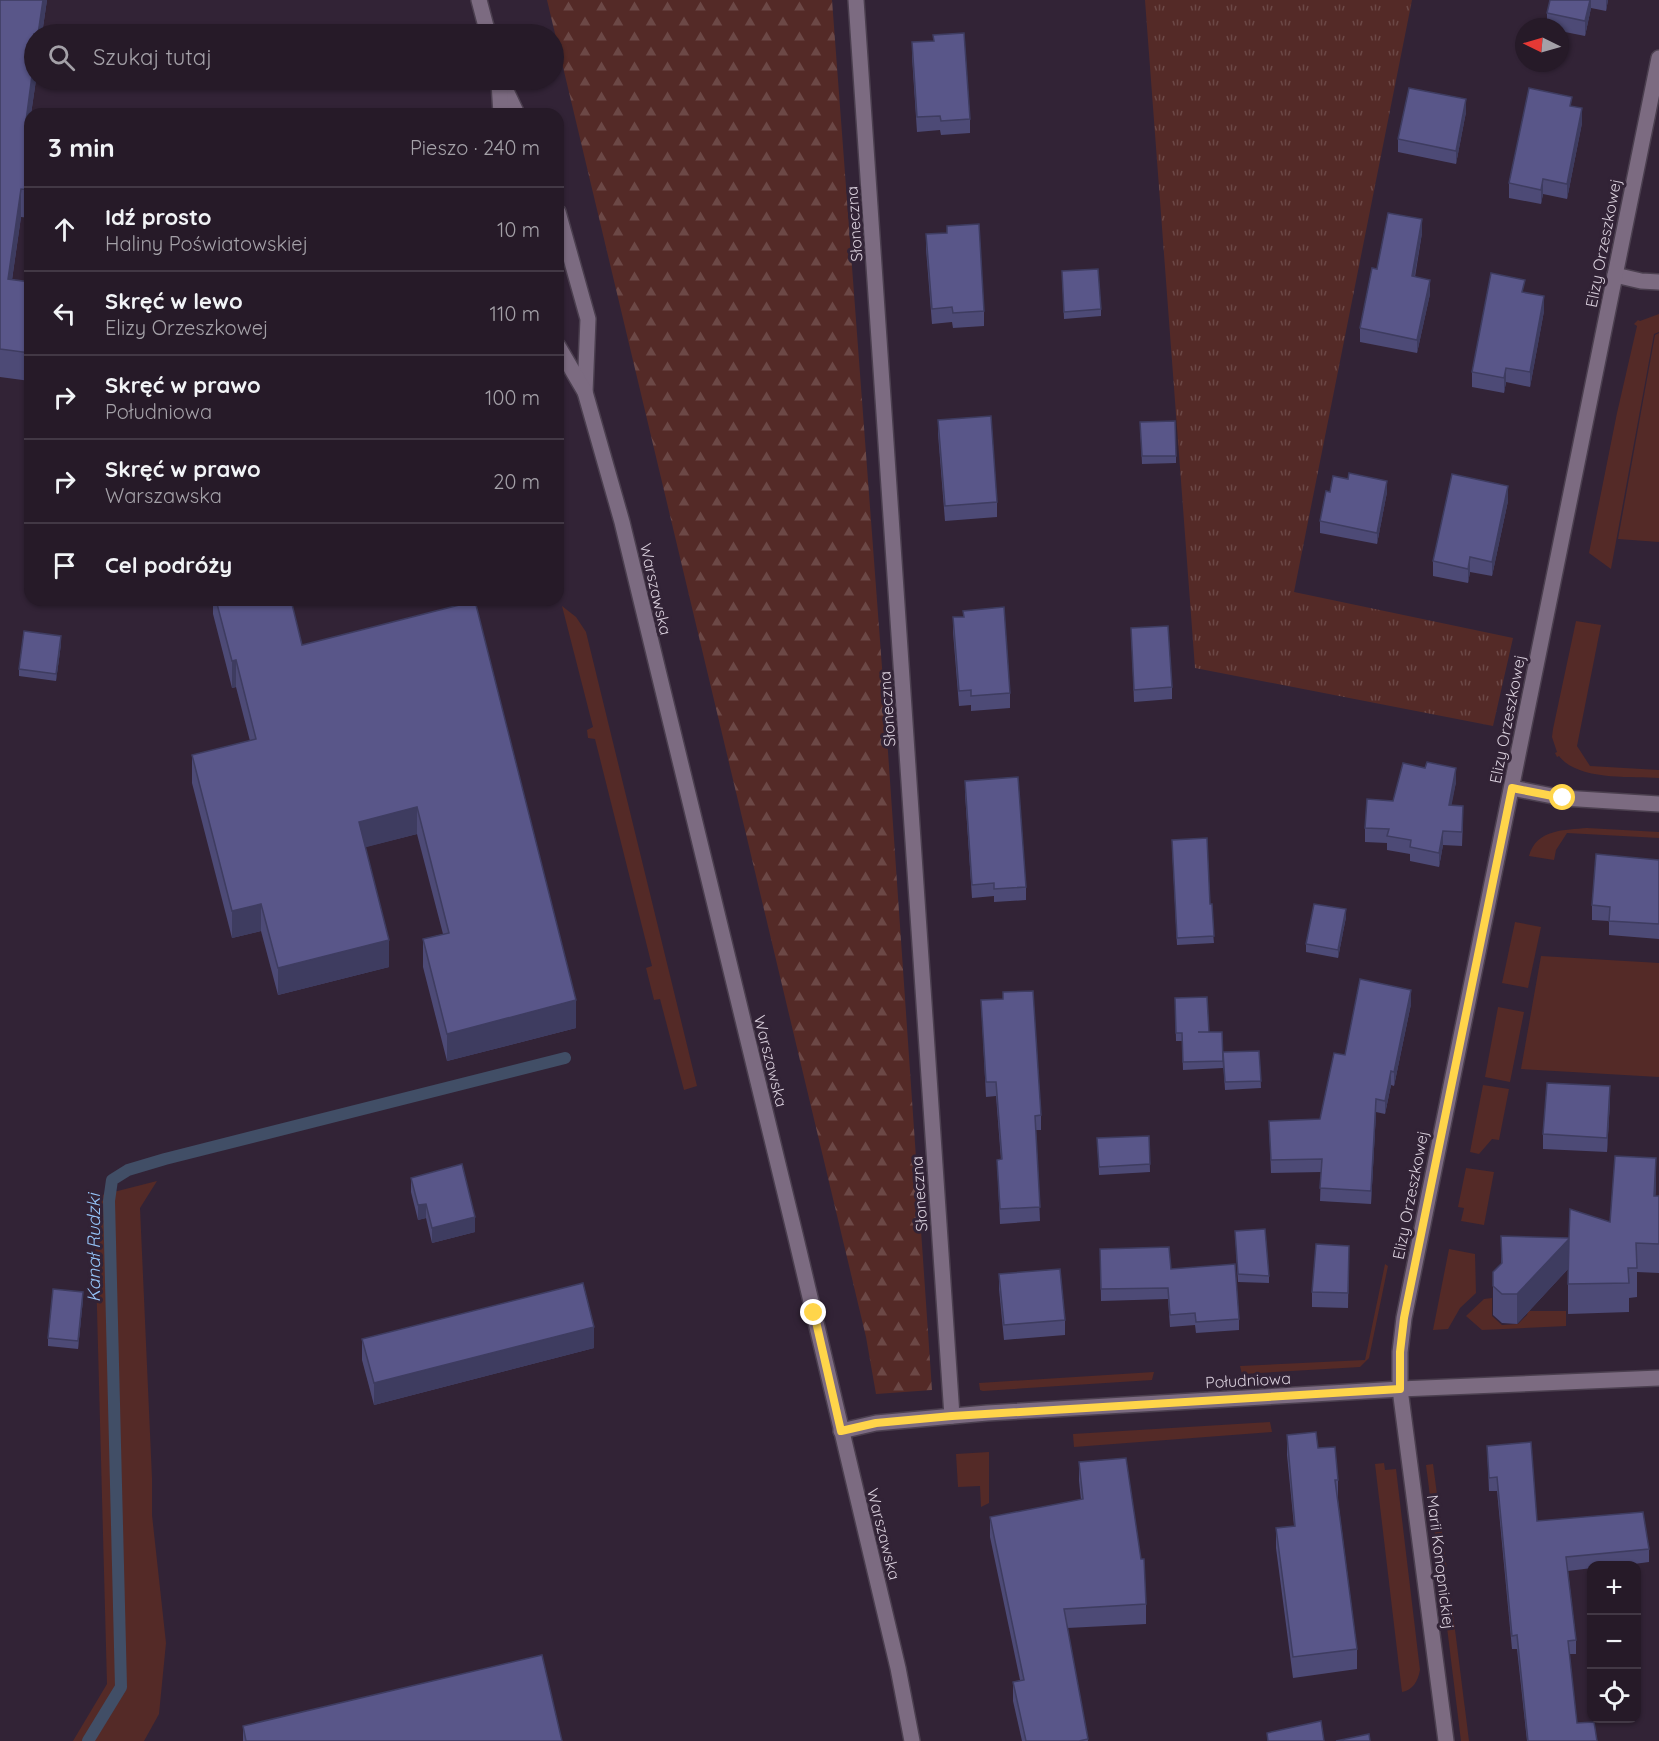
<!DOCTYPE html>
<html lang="pl">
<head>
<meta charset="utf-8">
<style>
  body { margin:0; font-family:Quicksand,sans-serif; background:#2e2330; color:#f1f3f6 }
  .controls { position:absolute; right:18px; bottom:18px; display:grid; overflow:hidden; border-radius:12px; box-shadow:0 2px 4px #0004 }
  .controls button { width:54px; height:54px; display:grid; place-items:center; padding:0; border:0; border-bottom:2px solid #423845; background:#261a28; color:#f1f3f6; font:30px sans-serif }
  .compass { position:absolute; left:1515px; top:18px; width:54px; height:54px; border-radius:50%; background:#261a28; box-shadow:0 2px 4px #0004; rotate:275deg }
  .stop { position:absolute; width:18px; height:18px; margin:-14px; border:4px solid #ffd54a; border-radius:50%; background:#fff }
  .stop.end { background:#ffd54a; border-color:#fff; box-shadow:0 2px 6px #0008 }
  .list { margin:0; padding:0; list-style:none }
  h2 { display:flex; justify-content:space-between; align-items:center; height:78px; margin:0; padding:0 24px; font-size:26px }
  h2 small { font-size:20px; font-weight:400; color:#a4a1a8 }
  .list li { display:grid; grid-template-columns:39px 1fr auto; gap:18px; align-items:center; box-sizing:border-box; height:84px; padding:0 24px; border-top:2px solid #423845 }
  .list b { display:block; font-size:22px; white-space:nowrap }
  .list p { margin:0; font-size:20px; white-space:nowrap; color:#a4a1a8 }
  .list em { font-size:20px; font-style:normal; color:#a4a1a8 }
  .icon { flex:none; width:33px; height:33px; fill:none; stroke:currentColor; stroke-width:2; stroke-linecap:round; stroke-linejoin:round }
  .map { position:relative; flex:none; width:1659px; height:1741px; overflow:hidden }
  .search { position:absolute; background:#261a28; box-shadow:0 2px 4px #0004; left:24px; top:24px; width:540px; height:66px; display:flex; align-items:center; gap:15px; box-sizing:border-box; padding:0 21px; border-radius:33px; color:#a4a1a8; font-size:22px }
  .panel { position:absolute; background:#261a28; box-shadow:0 2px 4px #0004; left:24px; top:108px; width:540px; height:498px; border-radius:18px }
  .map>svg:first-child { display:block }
  .grass { fill:#542a27 }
  .forest { fill:url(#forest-firs) }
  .park { fill:url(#park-tufts) }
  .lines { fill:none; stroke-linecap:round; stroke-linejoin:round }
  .stream { stroke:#414e66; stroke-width:12 }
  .street-casing { stroke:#4b3f4f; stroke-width:18 }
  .secondary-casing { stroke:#4b3f4f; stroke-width:18 }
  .street { stroke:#7c6b81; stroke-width:15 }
  .secondary { stroke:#7c6b81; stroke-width:15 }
  .wall { fill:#4d4a76 }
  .shaded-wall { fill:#3e3c60 }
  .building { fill:#595689; stroke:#3e3c60; stroke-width:1.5 }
  .route { stroke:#ffd54a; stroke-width:8 }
  .labels { text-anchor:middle; stroke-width:6; stroke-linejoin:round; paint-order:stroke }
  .street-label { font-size:16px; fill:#d9cfdc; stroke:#322336 }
  .water-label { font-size:18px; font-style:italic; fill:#95c3f7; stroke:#322336 }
</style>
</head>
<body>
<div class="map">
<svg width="1659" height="1741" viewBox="0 0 1659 1741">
  <defs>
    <pattern id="forest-firs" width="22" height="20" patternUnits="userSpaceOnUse" patternTransform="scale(1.5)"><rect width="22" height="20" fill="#542a27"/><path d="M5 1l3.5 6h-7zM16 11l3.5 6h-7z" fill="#6c4846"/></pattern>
    <pattern id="park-tufts" width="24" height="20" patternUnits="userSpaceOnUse" patternTransform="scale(1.5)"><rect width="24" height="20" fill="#542a27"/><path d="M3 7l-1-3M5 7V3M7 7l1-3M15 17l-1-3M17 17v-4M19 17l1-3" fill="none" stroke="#6c4846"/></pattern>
  </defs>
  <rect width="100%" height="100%" fill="#322336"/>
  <g class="grass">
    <polygon points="1659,314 1659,332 1654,334 1611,569 1589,553 1617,413 1637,326 1634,324 1638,320 1640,321"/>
    <polygon points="1659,333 1659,542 1618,539 1655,335"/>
    <polygon points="562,606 576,617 586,632 697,1086 684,1090 660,999 654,1000 646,968 652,966 595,739 588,738 587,730 593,727"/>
    <path d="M 1576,621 L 1601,625 L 1577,746 L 1590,766 L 1659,770 L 1659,778 C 1631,776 1578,781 1559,756 L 1557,757 L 1555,753 L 1557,752 L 1552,737 L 1553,729 Z"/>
    <path d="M 1587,828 L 1659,832 L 1659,838 L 1567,833 L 1556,850 L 1554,860 L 1529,856 C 1536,829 1565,830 1587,828 Z"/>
    <polygon points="1515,922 1541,927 1528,988 1502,983"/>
    <polygon points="1541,956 1659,963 1659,1077 1521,1069"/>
    <polygon points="1498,1007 1524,1012 1510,1082 1485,1077"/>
    <polygon points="1483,1085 1509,1089 1499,1140 1492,1139 1479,1154 1470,1152"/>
    <polygon points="1466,1168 1494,1172 1484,1225 1461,1221 1464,1208 1458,1207"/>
    <polygon points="157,1181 140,1208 152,1478 152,1515 166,1643 159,1714 144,1741 73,1741 107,1684 94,1197"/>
    <polygon points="1449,1249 1475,1254 1476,1293 1460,1308 1448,1329 1433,1330"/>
    <polygon points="1385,1264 1388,1266 1369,1358 1360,1367 1242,1374 1240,1366 1365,1360"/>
    <polygon points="1492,1298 1492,1316 1502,1325 1518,1324 1527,1315 1528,1311 1566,1311 1566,1326 1482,1330 1466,1316 1484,1299"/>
    <polygon points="1154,1372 1152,1380 983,1391 980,1390 979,1383"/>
    <polygon points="1270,1422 1272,1432 1074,1447 1073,1434"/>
    <polygon points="989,1452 989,1503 981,1507 980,1486 958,1487 956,1454"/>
    <path d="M 1384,1463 L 1385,1470 L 1396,1469 L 1420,1670 C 1418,1681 1413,1690 1402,1692 L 1375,1464 Z"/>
    <polygon points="1433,1464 1447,1570 1439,1566 1426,1465"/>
    <polygon points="1451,1598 1469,1741 1461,1741 1444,1603"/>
  </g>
  <polygon class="forest" points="547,0 832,0 884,694 932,1390 876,1394 866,1337"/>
  <polygon class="park" points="1145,0 1412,0 1294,592 1513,638 1493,726 1195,668"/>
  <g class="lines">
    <polyline class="stream" points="88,1741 121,1687 109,1201 112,1180 128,1170 165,1159 565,1058"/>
    <g class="street-casing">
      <g id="street">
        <polyline points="856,0 952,1416"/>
        <polyline points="1615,275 1641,281 1659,282"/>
        <polyline points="1512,788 1563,798 1659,804"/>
        <polyline points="841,1431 876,1423 987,1413 1400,1389 1659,1378"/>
        <polyline points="1446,1741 1400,1389 1400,1352 1404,1318 1659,58"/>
      </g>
    </g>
    <g class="secondary-casing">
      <g id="secondary">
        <polyline points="479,0 488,34"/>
        <polyline points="501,80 517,114"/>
        <polyline points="499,82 501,114"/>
        <polyline points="558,212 588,319 585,392"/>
        <polyline points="558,346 585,392 622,522 795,1234 898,1668 912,1741"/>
      </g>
    </g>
    <use href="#street" class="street"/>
    <use href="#secondary" class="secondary"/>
  </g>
  <g class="wall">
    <polygon points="0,0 47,0 42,34 34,34 34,80 36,80 31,114 30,114 30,218 21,217 12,280 30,282 30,381 0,377"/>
    <polygon points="1550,0 1608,0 1606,11 1591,8 1585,36 1560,31 1560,27 1547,27 1547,13"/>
    <polygon points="912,42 970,119 970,133 941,135 940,130 917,132 912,57"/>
    <polygon points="1572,106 1582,123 1567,199 1543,194 1541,204 1509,198 1509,183"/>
    <polygon points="1466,112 1456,164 1398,152 1398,139"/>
    <polygon points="1422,233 1415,277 1430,294 1417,353 1360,342 1360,328 1377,269"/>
    <polygon points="926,234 984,311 984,326 953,328 952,322 932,324 926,249"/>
    <polygon points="1062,271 1101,309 1101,316 1064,319"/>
    <polygon points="1525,293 1544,311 1530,387 1506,382 1504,393 1472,387 1472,372"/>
    <polygon points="938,420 997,502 997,517 945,521 938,434"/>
    <polygon points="1140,422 1176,456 1176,463 1142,464"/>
    <polygon points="1330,492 1387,492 1377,544 1320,533 1320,521"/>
    <polygon points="1508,501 1492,576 1470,572 1468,583 1433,576 1433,561"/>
    <polygon points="213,600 291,600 302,645 576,1028 447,1061 423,967 423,939 443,934 417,834 365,847 389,967 278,995 261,931 232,938 192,783 192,755 250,741 236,687 232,688 213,614"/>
    <polygon points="963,611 1010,693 1010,708 971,711 971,705 959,706 953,632 953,617 963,617"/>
    <polygon points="1131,628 1172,687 1172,699 1134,702"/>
    <polygon points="61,644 56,681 19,676 19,669"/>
    <polygon points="965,781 1026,887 1026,900 994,902 994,896 972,898 965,794"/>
    <polygon points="1456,782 1451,805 1463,820 1462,846 1443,845 1439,867 1410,861 1410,854 1387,850 1387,843 1365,842 1365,828 1393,801"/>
    <polygon points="1172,847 1210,904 1214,943 1177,945"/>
    <polygon points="1659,860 1659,939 1609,935 1609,921 1592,920 1592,905"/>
    <polygon points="1346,917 1338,958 1306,952 1306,944"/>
    <polygon points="1175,998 1209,1032 1222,1032 1223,1068 1183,1070 1182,1041 1176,1041"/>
    <polygon points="981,1000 1041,1115 1041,1130 1036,1130 1040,1221 1000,1224 997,1160 1001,1160 996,1096 986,1097"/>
    <polygon points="1411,1004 1394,1086 1391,1085 1385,1114 1376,1112 1371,1204 1320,1201 1321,1172 1271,1173 1269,1121 1320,1119 1345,1055"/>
    <polygon points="1259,1051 1261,1088 1225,1090 1223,1060"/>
    <polygon points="1610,1101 1607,1152 1543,1149 1543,1134"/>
    <polygon points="1149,1136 1150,1172 1099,1175 1097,1138"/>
    <polygon points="411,1178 475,1232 432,1243 426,1218 418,1220 411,1192"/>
    <polygon points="1656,1188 1655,1196 1659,1196 1659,1273 1637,1272 1637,1297 1629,1298 1629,1312 1568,1314 1568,1269 1517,1324 1502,1323 1493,1315 1493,1272 1501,1264 1501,1236 1569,1238 1610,1222"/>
    <polygon points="1235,1231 1269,1276 1269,1283 1238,1282"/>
    <polygon points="1349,1246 1348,1308 1312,1307 1312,1292"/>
    <polygon points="1100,1249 1171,1269 1239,1319 1239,1330 1196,1333 1195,1325 1170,1327 1168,1299 1101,1301"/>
    <polygon points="999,1274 1065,1320 1065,1335 1004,1340 999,1289"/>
    <polygon points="83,1299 78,1349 48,1346 48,1338"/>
    <polygon points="362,1339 594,1348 374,1405 362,1360"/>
    <polygon points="1287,1435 1318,1448 1338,1480 1338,1500 1357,1649 1357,1669 1293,1678 1276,1548 1276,1528 1294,1526 1287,1455"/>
    <polygon points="1487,1446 1537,1521 1649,1549 1649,1562 1619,1566 1592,1566 1592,1568 1568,1571 1576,1640 1576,1654 1569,1654 1577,1723 1597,1741 1527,1741 1517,1649 1512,1649 1497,1491 1489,1491"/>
    <polygon points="1079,1462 1146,1604 1146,1624 1067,1628 1088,1741 1022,1741 1013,1701 1013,1682 1020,1680 990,1537 990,1517 1081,1500 1079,1481"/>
    <polygon points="243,1726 562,1741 243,1741"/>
  </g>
  <g class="shaded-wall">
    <polygon points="43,0 47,0 42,34 38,34"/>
    <polygon points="1590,0 1591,0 1591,8 1585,36 1585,21"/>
    <polygon points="1606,0 1608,0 1606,11"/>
    <polygon points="34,60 34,80 36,80 31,114 30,114 26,149 26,121"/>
    <polygon points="1466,99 1466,112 1456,164 1456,151"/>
    <polygon points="1582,108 1582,123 1567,199 1567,184"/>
    <polygon points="1543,179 1543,194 1541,204 1541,190"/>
    <polygon points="21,189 21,217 8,307 8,279"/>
    <polygon points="1422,219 1422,233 1412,290 1412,276"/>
    <polygon points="1430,280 1430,294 1417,353 1417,340"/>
    <polygon points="1544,296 1544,311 1530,387 1530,372"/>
    <polygon points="1506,368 1506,382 1504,393 1504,378"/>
    <polygon points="1387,481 1387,492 1377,544 1377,533"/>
    <polygon points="1508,486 1508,501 1492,576 1492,562"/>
    <polygon points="1470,557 1470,572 1468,583 1468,569"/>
    <polygon points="61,636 61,644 56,681 56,674"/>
    <polygon points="236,660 236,687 232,688 232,661"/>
    <polygon points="1456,768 1456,782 1449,819 1449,805"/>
    <polygon points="417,807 417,834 359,849 359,822"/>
    <polygon points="1443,831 1443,845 1439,867 1439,853"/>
    <polygon points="261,904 261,931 232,938 232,911"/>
    <polygon points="1346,909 1346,917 1338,958 1338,950"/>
    <polygon points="389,940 389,967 278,995 278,968"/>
    <polygon points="1411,990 1411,1004 1394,1086 1394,1072"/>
    <polygon points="576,1000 576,1028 447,1061 447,1034"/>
    <polygon points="1391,1071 1391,1085 1385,1114 1385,1101"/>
    <polygon points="1610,1086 1610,1101 1607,1152 1607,1138"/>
    <polygon points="1376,1099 1376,1112 1371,1204 1371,1191"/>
    <polygon points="1656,1158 1656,1188 1654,1225 1654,1196"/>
    <polygon points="426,1204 426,1218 418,1220 418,1205"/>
    <polygon points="475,1217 475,1232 432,1243 432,1228"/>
    <polygon points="1569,1239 1569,1268 1517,1324 1517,1294"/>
    <polygon points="83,1292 83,1299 78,1349 78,1341"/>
    <polygon points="594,1327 594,1348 374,1405 374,1383"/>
  </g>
  <g class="building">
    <polygon points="0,0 43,0 38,34 34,34 34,60 26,121 30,122 30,190 21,189 8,279 30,282 30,353 0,349"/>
    <polygon points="1550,0 1590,0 1585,21 1547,13"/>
    <polygon points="964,33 970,119 941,121 940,116 917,117 912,42 934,41 933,35"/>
    <polygon points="1409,88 1466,99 1456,151 1398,139"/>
    <polygon points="1529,88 1572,97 1570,106 1582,108 1567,184 1543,179 1541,190 1509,183"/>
    <polygon points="1388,213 1422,219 1412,276 1430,280 1417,340 1360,328 1372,268 1377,269"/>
    <polygon points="979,224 984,311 953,313 952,307 932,309 926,234 947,233 947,226"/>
    <polygon points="1098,269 1101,309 1064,312 1062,271"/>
    <polygon points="1491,273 1525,280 1522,292 1544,296 1530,372 1506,368 1504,378 1472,372"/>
    <polygon points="991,416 997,502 945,506 938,420"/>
    <polygon points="1175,421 1176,456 1142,456 1140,422"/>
    <polygon points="1349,473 1387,481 1377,533 1320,521 1326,491 1330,492 1333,476 1348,479"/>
    <polygon points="1452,474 1508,486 1492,562 1470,557 1468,569 1433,561"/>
    <polygon points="216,600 291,600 302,645 475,601 576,1000 447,1034 423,939 449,933 417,807 359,822 389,940 278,968 261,904 232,911 192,755 256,739 236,660 232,661"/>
    <polygon points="1004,607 1010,693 971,696 971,690 959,691 953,617 964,617 963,611"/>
    <polygon points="1168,626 1172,687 1134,690 1131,628"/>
    <polygon points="24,631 61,636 56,674 19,669"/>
    <polygon points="1427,762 1456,768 1449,805 1463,806 1462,832 1443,831 1439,853 1410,847 1411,840 1387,836 1389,829 1365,828 1367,799 1393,801 1403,763 1425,768"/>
    <polygon points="1018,777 1026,887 994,889 994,883 972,885 965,781"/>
    <polygon points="1207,838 1210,904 1212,904 1214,936 1177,938 1172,840"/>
    <polygon points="1596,854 1659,860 1659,924 1609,921 1610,907 1592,905"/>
    <polygon points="1314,904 1346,909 1338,950 1306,944"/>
    <polygon points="1360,979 1411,990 1394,1072 1391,1071 1385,1101 1376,1099 1371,1191 1320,1188 1322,1159 1271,1160 1269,1121 1320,1119 1334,1053 1345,1055"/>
    <polygon points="1033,991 1041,1115 1035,1116 1040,1207 1000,1209 997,1160 1002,1159 996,1082 986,1082 981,1000 1003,999 1003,992"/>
    <polygon points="1207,997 1209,1032 1198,1032 1222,1032 1223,1061 1183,1062 1182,1033 1176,1033 1175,998"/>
    <polygon points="1259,1051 1261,1081 1225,1082 1223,1052"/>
    <polygon points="1547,1083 1610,1086 1607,1138 1543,1134"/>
    <polygon points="1149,1136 1150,1164 1099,1167 1097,1138"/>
    <polygon points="1615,1156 1656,1158 1654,1196 1659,1196 1659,1244 1636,1243 1637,1268 1628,1268 1629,1283 1568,1284 1569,1239 1517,1294 1502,1294 1493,1286 1493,1272 1502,1263 1501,1236 1569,1238 1570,1209 1610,1222"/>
    <polygon points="462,1164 475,1217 432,1228 426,1204 418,1205 411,1178"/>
    <polygon points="1265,1229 1269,1276 1238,1274 1235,1231"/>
    <polygon points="1316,1244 1349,1246 1348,1293 1312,1292"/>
    <polygon points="1169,1247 1171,1269 1235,1264 1239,1319 1196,1322 1195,1313 1170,1315 1168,1288 1101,1289 1100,1249"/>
    <polygon points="1060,1269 1065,1320 1004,1325 999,1274"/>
    <polygon points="583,1283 594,1327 374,1383 362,1339"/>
    <polygon points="53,1289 83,1292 78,1341 48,1338"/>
    <polygon points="1316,1432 1318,1448 1335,1447 1338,1480 1335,1480 1357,1649 1293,1657 1276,1528 1295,1526 1287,1435"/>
    <polygon points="1531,1442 1537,1521 1643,1512 1649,1549 1566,1557 1576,1640 1568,1641 1577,1723 1594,1722 1597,1741 1528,1741 1517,1635 1512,1636 1497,1477 1489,1478 1487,1446"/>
    <polygon points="1126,1458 1141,1559 1144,1559 1146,1604 1064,1609 1088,1739 1079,1741 1026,1741 1013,1682 1024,1680 990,1517 1083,1499 1079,1462"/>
    <polygon points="542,1655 562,1741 246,1741 243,1726"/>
    <polygon points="1321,1721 1324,1741 1268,1741 1267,1733"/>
    <polygon points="1369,1734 1370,1741 1336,1741"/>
  </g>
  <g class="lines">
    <polyline class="route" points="814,1313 841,1431 876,1423 952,1416 1400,1389 1400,1352 1404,1318 1512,788 1563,798"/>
  </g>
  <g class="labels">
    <g class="street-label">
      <text transform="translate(854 224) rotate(-94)" y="6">Słoneczna</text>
      <text transform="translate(1603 243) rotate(-79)" y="6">Elizy Orzeszkowej</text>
      <text transform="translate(656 589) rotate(77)" y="6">Warszawska</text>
      <text transform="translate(887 709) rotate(-94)" y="6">Słoneczna</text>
      <text transform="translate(1507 719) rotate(-79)" y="6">Elizy Orzeszkowej</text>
      <text transform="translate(771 1061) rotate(76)" y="6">Warszawska</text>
      <text transform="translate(919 1194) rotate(-94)" y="6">Słoneczna</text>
      <text transform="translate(1410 1195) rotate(-79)" y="6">Elizy Orzeszkowej</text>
      <text transform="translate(1248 1380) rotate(-3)" y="6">Południowa</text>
      <text transform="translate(884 1534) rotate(76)" y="6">Warszawska</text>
      <text transform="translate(1441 1562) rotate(83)" y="6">Marii Konopnickiej</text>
    </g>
    <g class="water-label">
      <text transform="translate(94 1248) rotate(-90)" y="6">Kanał Rudzki</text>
    </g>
  </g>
</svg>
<div class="controls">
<button>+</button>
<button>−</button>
<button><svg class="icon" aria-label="locate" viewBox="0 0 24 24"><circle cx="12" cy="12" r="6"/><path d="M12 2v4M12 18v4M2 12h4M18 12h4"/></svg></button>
</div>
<svg class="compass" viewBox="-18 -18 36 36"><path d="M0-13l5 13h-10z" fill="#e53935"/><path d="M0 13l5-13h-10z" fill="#a4a1a8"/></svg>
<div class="stop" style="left:1563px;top:798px"></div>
<div class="stop end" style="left:814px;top:1313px"></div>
<div class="search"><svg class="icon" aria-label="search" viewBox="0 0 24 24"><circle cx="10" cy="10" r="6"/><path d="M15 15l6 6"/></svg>Szukaj tutaj</div>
<section class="panel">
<h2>3 min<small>Pieszo · 240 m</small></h2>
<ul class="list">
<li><svg class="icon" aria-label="ahead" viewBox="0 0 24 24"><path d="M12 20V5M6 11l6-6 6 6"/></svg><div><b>Idź prosto</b><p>Haliny Poświatowskiej</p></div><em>10 m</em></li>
<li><svg class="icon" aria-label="left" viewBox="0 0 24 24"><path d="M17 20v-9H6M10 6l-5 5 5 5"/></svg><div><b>Skręć w lewo</b><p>Elizy Orzeszkowej</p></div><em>110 m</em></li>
<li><svg class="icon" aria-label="right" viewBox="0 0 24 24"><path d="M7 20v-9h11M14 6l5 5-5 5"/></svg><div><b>Skręć w prawo</b><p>Południowa</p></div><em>100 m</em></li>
<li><svg class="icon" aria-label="right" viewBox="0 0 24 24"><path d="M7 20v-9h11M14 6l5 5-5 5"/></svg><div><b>Skręć w prawo</b><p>Warszawska</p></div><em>20 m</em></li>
<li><svg class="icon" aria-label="arrive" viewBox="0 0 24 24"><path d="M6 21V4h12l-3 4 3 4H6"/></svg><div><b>Cel podróży</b></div></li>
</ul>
</section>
</div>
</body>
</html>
